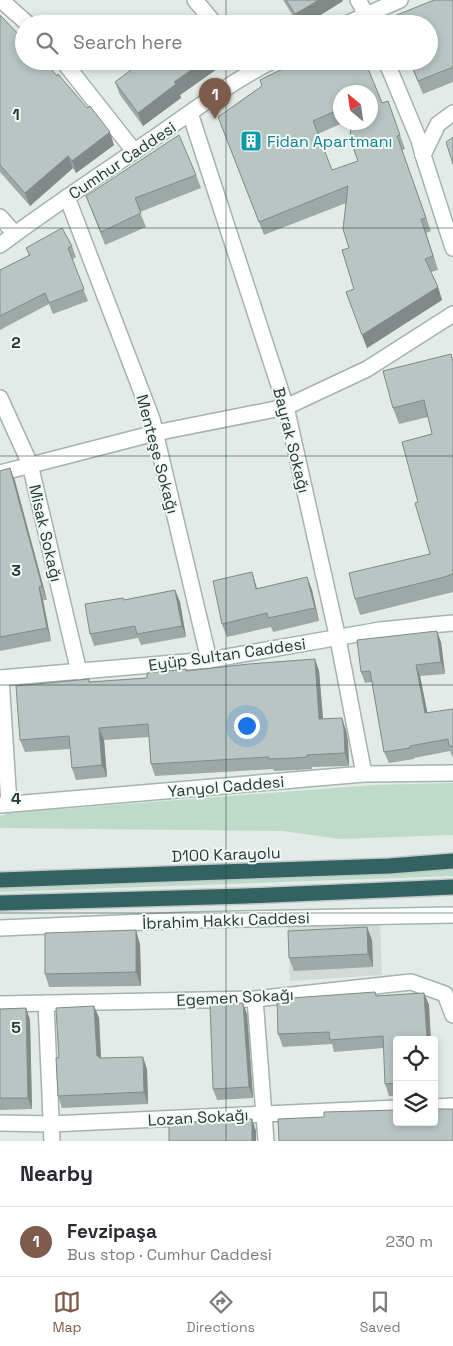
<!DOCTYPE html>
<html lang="en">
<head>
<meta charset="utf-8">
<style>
  body { margin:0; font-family:"Space Grotesk",sans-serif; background:#f2f2f3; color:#2b2b33 }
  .controls { position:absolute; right:15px; bottom:15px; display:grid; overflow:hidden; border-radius:5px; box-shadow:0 2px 8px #0003 }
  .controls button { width:45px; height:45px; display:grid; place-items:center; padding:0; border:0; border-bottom:1px solid #e1e1e2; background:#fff; color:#2b2b33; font:25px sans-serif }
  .compass { position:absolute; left:333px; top:85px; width:45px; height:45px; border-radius:50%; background:#fff; box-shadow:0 2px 8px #0003; rotate:331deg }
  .you { position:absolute; left:246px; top:725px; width:18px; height:18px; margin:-12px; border:4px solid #fff; border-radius:50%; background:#1a73e8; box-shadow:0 0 0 8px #1a73e833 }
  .badge { display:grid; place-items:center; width:32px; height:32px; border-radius:50%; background:#7d5c4b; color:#fff; font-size:16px; font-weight:700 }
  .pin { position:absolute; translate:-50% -41px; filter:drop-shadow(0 1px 2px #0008) }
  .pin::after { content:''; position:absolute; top:26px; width:18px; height:15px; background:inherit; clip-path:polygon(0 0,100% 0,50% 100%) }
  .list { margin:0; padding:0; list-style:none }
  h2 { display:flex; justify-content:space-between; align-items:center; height:65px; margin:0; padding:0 20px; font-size:21px }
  h2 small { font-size:16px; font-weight:400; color:#7c7c81 }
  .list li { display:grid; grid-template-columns:32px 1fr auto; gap:15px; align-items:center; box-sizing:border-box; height:70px; padding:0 20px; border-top:1px solid #e1e1e2 }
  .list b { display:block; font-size:19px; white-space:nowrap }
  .list p { margin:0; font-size:16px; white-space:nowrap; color:#7c7c81 }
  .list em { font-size:16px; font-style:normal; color:#7c7c81 }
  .icon { flex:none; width:28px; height:28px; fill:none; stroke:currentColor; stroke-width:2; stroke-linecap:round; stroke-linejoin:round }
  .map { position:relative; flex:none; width:453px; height:1141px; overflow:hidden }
  .search { position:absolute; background:#fff; box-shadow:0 2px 8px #0003; left:15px; right:15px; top:15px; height:55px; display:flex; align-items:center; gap:12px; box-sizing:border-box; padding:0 18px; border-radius:28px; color:#7c7c81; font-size:19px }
  .sheet { height:135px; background:#fff }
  nav { display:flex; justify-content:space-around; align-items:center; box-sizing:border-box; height:70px; border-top:1px solid #e1e1e2; background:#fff; font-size:14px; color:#7c7c81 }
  nav a { display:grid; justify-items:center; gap:2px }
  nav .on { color:#7d5c4b }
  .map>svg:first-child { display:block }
  .built { fill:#d1dad7 }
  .green { fill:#bedac9 }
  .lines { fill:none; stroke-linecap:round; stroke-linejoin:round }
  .street-casing { stroke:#a5b2af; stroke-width:18 }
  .secondary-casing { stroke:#a2b5b1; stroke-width:18 }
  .highway-casing { stroke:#c2c8c7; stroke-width:18 }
  .street { stroke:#fff; stroke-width:15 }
  .secondary { stroke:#fff; stroke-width:15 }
  .highway { stroke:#336360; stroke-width:15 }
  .wall { fill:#9ea9a7; fill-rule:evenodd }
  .shaded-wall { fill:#818a88 }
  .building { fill:#b8c5c2; stroke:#818a88; fill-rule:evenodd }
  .grid { fill:none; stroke:#243a37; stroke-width:1; stroke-opacity:0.55 }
  .labels { text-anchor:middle; stroke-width:4; stroke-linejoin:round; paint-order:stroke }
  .culture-label { font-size:16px; fill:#0d838f; stroke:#f3f8f6; text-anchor:start }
  .street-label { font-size:16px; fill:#243a37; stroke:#f3f8f6 }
  .grid-label { font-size:16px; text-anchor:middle; font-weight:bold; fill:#243a37; stroke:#f3f8f6; stroke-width:4; stroke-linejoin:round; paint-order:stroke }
</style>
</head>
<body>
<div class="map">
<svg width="453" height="1141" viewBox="0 0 453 1141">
  <rect width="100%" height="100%" fill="#e2ebe8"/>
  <polygon class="built" points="380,919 382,975 290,981 288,922"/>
  <g class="green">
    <polygon points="453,783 453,835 340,839 283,831 0,828 0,816 9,813 373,785"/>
    <polygon points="453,866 453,876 0,892 0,881"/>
  </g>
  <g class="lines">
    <g class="street-casing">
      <g id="street">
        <polyline points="1,0 28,24"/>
        <polyline points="195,0 215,24"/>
        <polyline points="63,61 134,151"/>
        <polyline points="386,61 419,140 423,155"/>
        <polyline points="190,113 286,407 338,639 364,774"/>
        <polyline points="423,155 438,124 453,113"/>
        <polyline points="67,197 152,419 209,660"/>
        <polyline points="0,217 15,234"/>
        <polyline points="0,398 30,464 79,672"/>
        <polyline points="0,473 155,433 286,407 367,369 453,314"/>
        <polyline points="1,678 9,804"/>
        <polyline points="255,999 266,1141"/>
        <polyline points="46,1003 52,1141"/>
        <polyline points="0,1004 255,999 411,982 445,994 453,1015"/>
        <polyline points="434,1107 453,1106"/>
        <polyline points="0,1123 51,1124 397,1108"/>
      </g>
    </g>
    <g class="secondary-casing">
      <g id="secondary">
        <polyline points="358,0 366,14"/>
        <polyline points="346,24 400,0"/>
        <polyline points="423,155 453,248"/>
        <path d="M 0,245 C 51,207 104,172 157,136 C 194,110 231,82 272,61"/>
        <polyline points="0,678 209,660 380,630 453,623"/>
        <polyline points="0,805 364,774 453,773"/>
        <polyline points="0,928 193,920 453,915"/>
      </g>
    </g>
    <g class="highway-casing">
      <g id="highway">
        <polyline points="0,880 389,866 453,861"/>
        <polyline points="0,903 246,896 453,887"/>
      </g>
    </g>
    <use href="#street" class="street"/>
    <use href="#secondary" class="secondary"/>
    <use href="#highway" class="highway"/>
  </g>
  <g class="wall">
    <polygon points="283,0 342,0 343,1 306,24 298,24"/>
    <polygon points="453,0 453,82 423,94 409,61 429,61"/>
    <polygon points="0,15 114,145 76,173 73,168 30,206 0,172"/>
    <path d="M 299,61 L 365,61 L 382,103 L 388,101 L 405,149 L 402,150 L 431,231 L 426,233 L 438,270 L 431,272 L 438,287 L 442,300 L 367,348 L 346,292 L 354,289 L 342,250 L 349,248 L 343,229 L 346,203 L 264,235 L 218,117 L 262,86 L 260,80 ZM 340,92 L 370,92 L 370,122 L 351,122 L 350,139 L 358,161 L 332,170 L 318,134 L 345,122 L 340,122 Z"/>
    <polygon points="227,62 180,95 181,98 143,126 120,95 115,82"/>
    <polygon points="196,175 201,188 140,212 146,227 105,245 86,196"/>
    <polygon points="72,246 76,257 72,260 88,301 53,314 49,304 0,330 0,270 29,255 26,248"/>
    <polygon points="453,360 453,592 360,615 355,599 430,554 418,502 432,434 428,417 399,424 393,408"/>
    <polygon points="10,468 15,481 47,600 43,600 51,641 0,651 0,471"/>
    <polygon points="252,572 257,589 307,577 312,590 319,621 273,632 271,627 227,637 222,624"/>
    <polygon points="175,590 180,602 186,637 141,645 138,638 94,646 90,634 124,600"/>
    <polygon points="441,642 445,674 420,676 427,713 453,709 453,758 450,751 414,758 414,759 389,763 384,752 372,682 365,683 361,672"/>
    <polygon points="315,659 319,671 323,719 346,730 348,742 349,766 312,767 312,769 298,770 274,771 273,769 155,776 151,764 149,737 104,740 107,777 76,780 72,768 70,749 25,752 20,740 89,679 90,682 147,678 186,671"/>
    <polygon points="367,927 372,940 373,967 294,971 289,958"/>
    <polygon points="140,944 141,986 49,987 45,974"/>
    <polygon points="375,992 377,996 424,993 429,1005 397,1040 397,1096 389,1096 385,1084 384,1048 334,1052 332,1044 283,1047 278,1034"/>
    <polygon points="94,1006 99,1018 101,1058 147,1069 148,1104 62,1108 58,1096 59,1058"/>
    <polygon points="26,1008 30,1020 32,1109 0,1110 0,1009"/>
    <polygon points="247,1014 253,1098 217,1100 213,1089"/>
  </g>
  <g class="shaded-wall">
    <polygon points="319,0 342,0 343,1 306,24 299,24 295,14"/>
    <polygon points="204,61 226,61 227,62 180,95 181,98 143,126 138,113 174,82"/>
    <polygon points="110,132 114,145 76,173 72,161"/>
    <polygon points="68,156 73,168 30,206 25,193"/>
    <polygon points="421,219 426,233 438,270 433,256"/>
    <polygon points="438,287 442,300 367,348 362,335"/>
    <polygon points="10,468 15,481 47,600 42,586"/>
    <polygon points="252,572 256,585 260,602 256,589"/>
    <polygon points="307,577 312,590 319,621 315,608"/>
    <polygon points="39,587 43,600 51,641 47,628"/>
    <polygon points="175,590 180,602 186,637 182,626"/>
    <polygon points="437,631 441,642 445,674 441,662"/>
    <polygon points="315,659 319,671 324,731 319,719"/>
    <polygon points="416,665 420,676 430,725 425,713"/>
    <polygon points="342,718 346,730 348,742 349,766 345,753"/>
    <polygon points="99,728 104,740 107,777 102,765"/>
    <polygon points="367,927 372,940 373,967 368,954"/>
    <polygon points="136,930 140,944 141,986 136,972"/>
    <polygon points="424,993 429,1005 431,1040 427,1040"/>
    <polygon points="243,1003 247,1014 253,1098 249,1087"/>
    <polygon points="94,1006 99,1018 101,1060 97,1056"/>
    <polygon points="26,1008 30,1020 32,1109 28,1098"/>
    <polygon points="434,1054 435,1055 436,1088 434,1084"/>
    <polygon points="143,1057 147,1069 148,1104 144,1092"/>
    <polygon points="252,1119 256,1131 256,1141 252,1141"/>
  </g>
  <g class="building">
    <polygon points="286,0 319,0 295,14"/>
    <polygon points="434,0 453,0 453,67 418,81 410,61 429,61 429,24 394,24 392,17"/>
    <polygon points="0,15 24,40 24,61 44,61 57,76 58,74 87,108 90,106 110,132 72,161 68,156 25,193 0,165"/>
    <polygon points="143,61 204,61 174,82 176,84 138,113 115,82"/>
    <path d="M 299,61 L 365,61 L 382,103 L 388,101 L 400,135 L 397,136 L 426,218 L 421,219 L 433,256 L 425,259 L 438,287 L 362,335 L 346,292 L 354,289 L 342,250 L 349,248 L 343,229 L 348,186 L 259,222 L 218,117 L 262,86 L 260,80 ZM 340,92 L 370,92 L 370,122 L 351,122 L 350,139 L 358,161 L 332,170 L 313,121 L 340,109 Z"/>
    <polygon points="179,135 196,175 135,198 141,213 101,232 86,196"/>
    <polygon points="453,137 453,164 446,142"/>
    <polygon points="62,228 72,246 68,248 84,289 49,303 45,293 0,316 0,270 30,255 26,248"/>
    <polygon points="451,354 453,362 453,574 441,578 355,599 349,573 430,554 415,503 418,502 402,442 432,434 424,400 393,408 383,371"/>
    <polygon points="10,468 42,586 39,587 47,628 0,637 0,471"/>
    <polygon points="252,572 256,589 307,577 315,608 268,618 267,613 222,624 213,581"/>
    <polygon points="175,590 182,626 137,634 135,626 90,634 85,604 123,598 124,600"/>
    <polygon points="437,631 441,662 416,665 425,713 453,709 453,746 449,746 448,739 410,746 410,748 384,752 370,671 361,672 357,640"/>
    <polygon points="315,659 319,719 342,718 344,730 345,753 307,755 307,757 294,758 269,759 269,757 151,764 148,724 99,728 102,765 72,768 69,736 20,740 16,686 89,679 89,682 147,678 147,673 186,669 186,671 249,664"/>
    <polygon points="367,927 368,954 289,958 288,931"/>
    <polygon points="136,930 136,972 45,974 45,933"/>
    <polygon points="375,992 376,996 424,993 427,1040 397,1040 397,1083 385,1084 383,1036 330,1040 329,1032 278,1034 277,999"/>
    <polygon points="243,1003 249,1087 213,1089 210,1004"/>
    <polygon points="94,1006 97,1056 99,1056 99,1058 143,1057 144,1092 58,1096 56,1058 59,1058 56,1008"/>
    <polygon points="26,1008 28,1098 0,1098 0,1009"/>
    <polygon points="434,1109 453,1109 453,1141 279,1141 278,1119 324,1117 324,1112 397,1110 397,1122 434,1122"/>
    <polygon points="252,1119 252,1141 169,1141 169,1123"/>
  </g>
  <path class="grid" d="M 226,0 L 226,24M 226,61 L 226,1141M 0,228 L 453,228M 0,456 L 453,456M 0,685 L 453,685M 0,913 L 453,913"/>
  <defs>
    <g id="building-square" transform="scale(1.125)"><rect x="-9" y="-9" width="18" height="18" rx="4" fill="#0f9aa8" stroke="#f3f8f6"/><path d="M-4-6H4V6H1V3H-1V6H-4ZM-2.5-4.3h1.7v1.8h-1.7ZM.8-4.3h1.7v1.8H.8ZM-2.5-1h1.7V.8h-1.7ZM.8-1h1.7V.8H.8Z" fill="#fff"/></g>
  </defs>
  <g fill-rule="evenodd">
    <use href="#building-square" x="251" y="141"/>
  </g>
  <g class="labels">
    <g class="culture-label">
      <text x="267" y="147">Fidan Apartmanı</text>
    </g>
    <g class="street-label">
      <text transform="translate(122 160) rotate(-34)" y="6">Cumhur Caddesi</text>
      <text transform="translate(292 440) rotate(76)" y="6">Bayrak Sokağı</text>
      <text transform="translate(158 454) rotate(75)" y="6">Menteşe Sokağı</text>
      <text transform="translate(46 533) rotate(77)" y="6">Misak Sokağı</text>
      <text transform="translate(227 654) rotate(-8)" y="6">Eyüp Sultan Caddesi</text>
      <text transform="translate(226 786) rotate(-5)" y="6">Yanyol Caddesi</text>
      <text transform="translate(226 854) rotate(-2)" y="6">D100 Karayolu</text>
      <text transform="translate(226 920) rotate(-2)" y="6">İbrahim Hakkı Caddesi</text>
      <text transform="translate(235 997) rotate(-3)" y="6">Egemen Sokağı</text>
      <text transform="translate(198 1117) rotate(-3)" y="6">Lozan Sokağı</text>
    </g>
  </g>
  <g class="grid-label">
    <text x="16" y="120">1</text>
    <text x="16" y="348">2</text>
    <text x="16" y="576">3</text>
    <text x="16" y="804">4</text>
    <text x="16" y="1033">5</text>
  </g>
</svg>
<div class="controls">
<button><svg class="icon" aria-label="locate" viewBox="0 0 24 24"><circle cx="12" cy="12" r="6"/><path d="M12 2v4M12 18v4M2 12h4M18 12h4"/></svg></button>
<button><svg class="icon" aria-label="layers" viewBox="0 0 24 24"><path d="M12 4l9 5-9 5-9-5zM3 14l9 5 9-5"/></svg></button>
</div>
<svg class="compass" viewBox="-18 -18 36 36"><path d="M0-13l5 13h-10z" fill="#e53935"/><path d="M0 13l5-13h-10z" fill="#7c7c81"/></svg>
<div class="you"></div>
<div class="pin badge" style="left:215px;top:119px">1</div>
<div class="search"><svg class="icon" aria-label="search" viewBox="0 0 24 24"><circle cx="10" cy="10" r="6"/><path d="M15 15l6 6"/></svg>Search here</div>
</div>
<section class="sheet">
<h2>Nearby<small></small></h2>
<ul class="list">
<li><span class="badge">1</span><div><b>Fevzipaşa</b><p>Bus stop · Cumhur Caddesi</p></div><em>230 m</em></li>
</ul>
</section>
<nav>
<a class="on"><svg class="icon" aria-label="map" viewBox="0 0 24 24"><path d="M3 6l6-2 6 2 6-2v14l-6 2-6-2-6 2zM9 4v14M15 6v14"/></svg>Map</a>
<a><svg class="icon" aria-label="directions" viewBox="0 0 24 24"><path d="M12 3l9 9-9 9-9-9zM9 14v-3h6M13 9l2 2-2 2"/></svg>Directions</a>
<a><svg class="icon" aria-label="saved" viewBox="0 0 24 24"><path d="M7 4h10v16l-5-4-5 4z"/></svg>Saved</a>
</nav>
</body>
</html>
